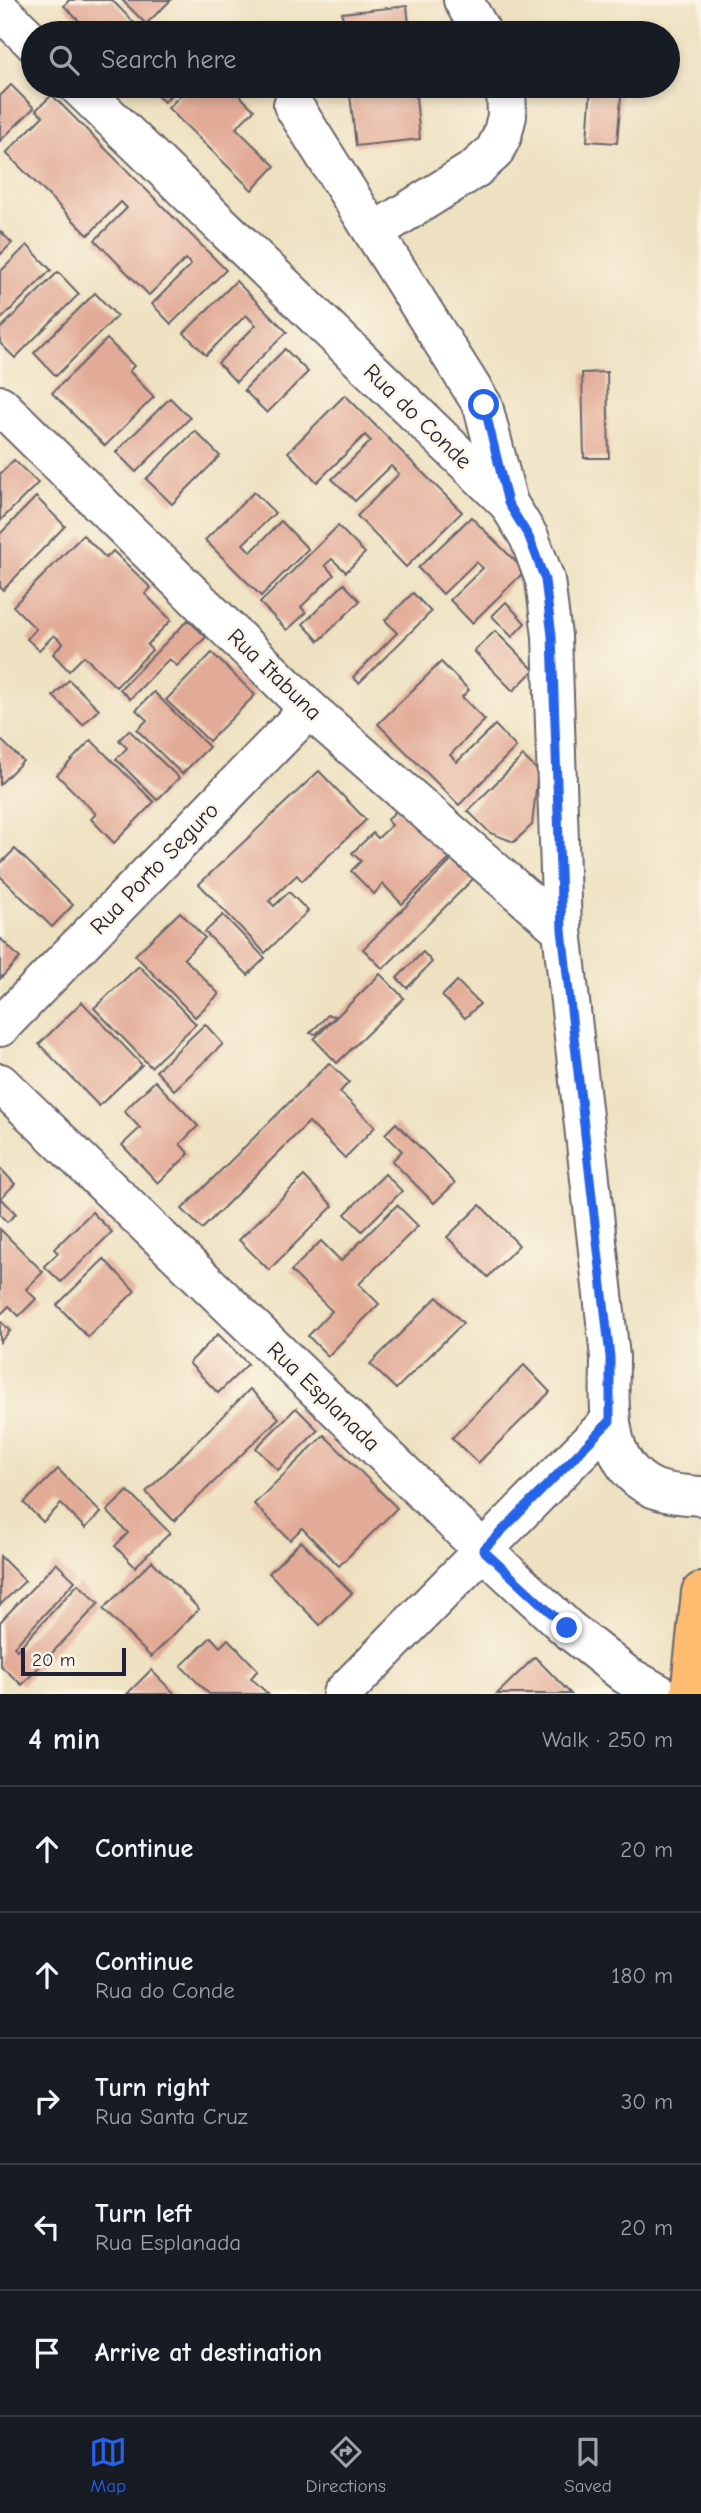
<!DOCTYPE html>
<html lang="en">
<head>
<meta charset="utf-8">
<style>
  body { margin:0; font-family:"Comic Neue",sans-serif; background:#242831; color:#f1f3f6 }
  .scale { position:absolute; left:21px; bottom:18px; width:105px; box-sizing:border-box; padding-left:7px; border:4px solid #22223b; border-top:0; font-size:19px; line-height:24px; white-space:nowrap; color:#22223b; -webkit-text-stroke:5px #fcf5e5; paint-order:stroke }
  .stop { position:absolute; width:21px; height:21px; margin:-16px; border:5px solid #2563eb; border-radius:50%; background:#fff }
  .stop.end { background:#2563eb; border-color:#fff; box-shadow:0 2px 7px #0008 }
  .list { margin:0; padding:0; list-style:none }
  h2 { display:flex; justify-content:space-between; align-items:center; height:91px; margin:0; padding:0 28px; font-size:30px }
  h2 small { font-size:23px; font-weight:400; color:#9ea1a6 }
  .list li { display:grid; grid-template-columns:46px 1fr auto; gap:21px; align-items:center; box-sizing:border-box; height:126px; padding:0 28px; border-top:2px solid #363941 }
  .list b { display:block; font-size:26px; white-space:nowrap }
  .list p { margin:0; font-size:23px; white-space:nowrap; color:#9ea1a6 }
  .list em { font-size:23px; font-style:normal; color:#9ea1a6 }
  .icon { flex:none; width:38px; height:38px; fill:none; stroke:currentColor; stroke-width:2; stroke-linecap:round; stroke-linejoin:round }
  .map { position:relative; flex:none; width:701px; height:1694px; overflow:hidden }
  .search { position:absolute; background:#171b24; box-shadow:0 4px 10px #0003; left:21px; right:21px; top:21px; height:77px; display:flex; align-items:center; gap:18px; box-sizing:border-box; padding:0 24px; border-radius:38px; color:#9ea1a6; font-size:26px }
  .sheet { height:721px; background:#171b24 }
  nav { display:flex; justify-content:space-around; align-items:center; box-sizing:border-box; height:98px; border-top:2px solid #363941; background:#171b24; font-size:19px; color:#9ea1a6 }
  nav a { display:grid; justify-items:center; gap:4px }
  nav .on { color:#2563eb }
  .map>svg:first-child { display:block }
  .building { fill:#e2ab97 }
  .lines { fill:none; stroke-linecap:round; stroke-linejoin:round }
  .minor-casing { stroke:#69656a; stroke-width:42 }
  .highway-casing { stroke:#69656a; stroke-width:42 }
  .minor { stroke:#fff; stroke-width:38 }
  .highway { stroke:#fdbc70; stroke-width:38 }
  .route { stroke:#2563eb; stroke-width:9 }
  .labels { text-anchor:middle; stroke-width:5; stroke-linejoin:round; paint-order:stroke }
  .street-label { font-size:23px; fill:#22223b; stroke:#fcf5e5 }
</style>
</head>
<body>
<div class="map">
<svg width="701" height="1694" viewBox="0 0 701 1694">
  <rect width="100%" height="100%" fill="#fcf5e5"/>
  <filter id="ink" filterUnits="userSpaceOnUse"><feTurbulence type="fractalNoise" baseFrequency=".0143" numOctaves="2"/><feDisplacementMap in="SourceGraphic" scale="14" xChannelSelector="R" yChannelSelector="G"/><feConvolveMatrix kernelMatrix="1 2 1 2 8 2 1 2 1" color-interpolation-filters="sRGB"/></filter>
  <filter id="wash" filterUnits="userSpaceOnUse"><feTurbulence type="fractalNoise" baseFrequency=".00686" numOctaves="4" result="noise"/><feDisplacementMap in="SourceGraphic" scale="28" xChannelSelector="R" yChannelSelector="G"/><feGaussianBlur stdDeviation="1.57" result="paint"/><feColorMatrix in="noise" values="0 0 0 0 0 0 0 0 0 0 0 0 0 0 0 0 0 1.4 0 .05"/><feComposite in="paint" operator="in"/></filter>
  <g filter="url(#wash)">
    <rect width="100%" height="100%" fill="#eee1c1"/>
    <g id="blocks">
      <g class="building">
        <polygon points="69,0 112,0 141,30 138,33 91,33 64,6"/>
        <polygon points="122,0 171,0 146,24"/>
        <polygon points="407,6 410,33 344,33 342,13"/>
        <polygon points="11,85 34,108 0,141 0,96"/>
        <polygon points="147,86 179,86 164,102"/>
        <polygon points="190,86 230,86 254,110 236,128 275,166 252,190 168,108"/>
        <polygon points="349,86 415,86 420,139 356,146"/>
        <polygon points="591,86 622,86 617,143 587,141"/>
        <polygon points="52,95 226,270 171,324 152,304 191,265 186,259 149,295 95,240 127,208 121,202 88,235 6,153 43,116 36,110"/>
        <polygon points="0,231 12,243 0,255"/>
        <polygon points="27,245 51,270 0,320 0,272"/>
        <polygon points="58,272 79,294 15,358 0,343 0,329"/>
        <polygon points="236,281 287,332 236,382 218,363 256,325 246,315 206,355 184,333"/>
        <polygon points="95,293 117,316 56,376 34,353"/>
        <polygon points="107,339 134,366 129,371 154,397 105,446 52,393"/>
        <polygon points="285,349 308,372 267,413 244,390"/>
        <polygon points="607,372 609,458 584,458 582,373"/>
        <polygon points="345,395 462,512 406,567 357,516 399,474 391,466 355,501 332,479 371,441 365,435 317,482 288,452"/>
        <polygon points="170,398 190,418 136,472 116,452"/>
        <polygon points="195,431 220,456 172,504 146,479"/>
        <polygon points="14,460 38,483 0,521 0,474"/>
        <polygon points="254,492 275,513 243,544 251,552 281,521 308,549 261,596 205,540"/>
        <polygon points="36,497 65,526 3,590 0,587 0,534"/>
        <polygon points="471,517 525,571 472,623 450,600 483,568 476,562 443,594 418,568"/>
        <polygon points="338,526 365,553 346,572 332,559 325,565 334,575 301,607 306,613 287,630 260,603"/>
        <polygon points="83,535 106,558 113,551 151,588 145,594 171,620 147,645 152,650 116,687 84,656 69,671 53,654 63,643 54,635 39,650 27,639 36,629 13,606"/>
        <polygon points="344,584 360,601 319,641 303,624"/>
        <polygon points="413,593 431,612 359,683 353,677 397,633 385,620"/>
        <polygon points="506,602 525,623 512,637 492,616"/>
        <polygon points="188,620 206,637 177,666 169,659 130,699 120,689"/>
        <polygon points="495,631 534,670 513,691 474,651"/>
        <polygon points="212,653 255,695 209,741 166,700"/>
        <polygon points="441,662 469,690 462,697 485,720 450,755 457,762 495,725 516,747 459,805 378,724"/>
        <polygon points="69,680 99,709 83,725 53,696"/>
        <polygon points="154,692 209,747 182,774 137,730 147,720 136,710"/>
        <polygon points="129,730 179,778 157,800 116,759 127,748 119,740"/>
        <polygon points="0,739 23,761 0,784"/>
        <polygon points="91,740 154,802 114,843 91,819 96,814 57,775"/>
        <polygon points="523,756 538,771 532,825 514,842 490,833 468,811"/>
        <polygon points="319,771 366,820 302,881 297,875 269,901 274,906 289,892 308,911 265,953 199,884"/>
        <polygon points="401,806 452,857 402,904 383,884 374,894 351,871 361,861 352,853 373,833 378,838 392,825 387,820"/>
        <polygon points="15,849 73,905 52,927 0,876 0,864"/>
        <polygon points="453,859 474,878 383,969 363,949"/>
        <polygon points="180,912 205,938 184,958 219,994 195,1017 135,955"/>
        <polygon points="223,915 265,958 248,975 205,932"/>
        <polygon points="0,938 20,958 0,979"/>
        <polygon points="423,952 432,962 407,988 397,978"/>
        <polygon points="139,966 196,1024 151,1067 94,1008"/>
        <polygon points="380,974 404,998 337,1063 314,1039"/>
        <polygon points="457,981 480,1004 465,1018 442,996"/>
        <polygon points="82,1002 142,1065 99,1106 39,1044"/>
        <polygon points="328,1015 336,1016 316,1034 310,1033"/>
        <polygon points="205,1024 223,1044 174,1090 156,1071"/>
        <polygon points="329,1063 349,1082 340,1092 375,1127 345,1158 309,1122 202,1229 182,1209"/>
        <polygon points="155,1081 198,1126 180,1144 189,1154 158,1183 122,1145 140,1128 124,1111"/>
        <polygon points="396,1123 455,1183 434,1203 392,1161 402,1151 385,1134"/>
        <polygon points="0,1168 15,1184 1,1198 16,1214 7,1222 0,1215"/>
        <polygon points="385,1174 402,1191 362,1231 345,1214"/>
        <polygon points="304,1176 333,1206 269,1270 239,1240"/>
        <polygon points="397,1205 418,1226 359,1284 379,1304 328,1356 308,1336 332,1311 291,1271 321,1241 341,1261"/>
        <polygon points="480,1205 519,1245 488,1277 447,1237"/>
        <polygon points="92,1212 112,1232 61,1282 44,1266 58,1253 54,1249"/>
        <polygon points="0,1229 43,1272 26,1289 36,1299 19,1316 9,1306 2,1313 0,1311"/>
        <polygon points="104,1259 135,1291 88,1337 57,1305"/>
        <polygon points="437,1297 463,1323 396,1389 370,1364"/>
        <polygon points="0,1321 10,1331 0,1342"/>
        <polygon points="218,1334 248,1364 218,1393 189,1363"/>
        <polygon points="524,1365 550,1392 478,1463 452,1438"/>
        <polygon points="250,1389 279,1418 174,1521 146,1492"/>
        <polygon points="296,1408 318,1430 278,1470 256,1448"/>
        <polygon points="324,1435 397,1508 339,1566 302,1528 290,1540 254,1504"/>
        <polygon points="58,1469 101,1513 85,1528 61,1504 43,1522 24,1503"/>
        <polygon points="128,1491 170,1533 135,1567 115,1546 128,1533 107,1511"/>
        <polygon points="301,1541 352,1593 320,1625 269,1573"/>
        <polygon points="0,1556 25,1581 0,1605"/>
        <polygon points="152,1561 199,1609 151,1657 103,1609"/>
        <polygon points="56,1563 75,1581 14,1647 17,1650 78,1584 99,1603 22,1685 0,1665 0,1622"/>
        <polygon points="211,1637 220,1647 228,1639 258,1670 251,1678 268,1694 209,1694 181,1666"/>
        <polygon points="535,1657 571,1694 497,1694"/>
        <polygon points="151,1670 175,1694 127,1694"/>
      </g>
    </g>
  </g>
  <g filter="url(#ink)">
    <use href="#blocks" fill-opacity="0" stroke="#69656a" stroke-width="2"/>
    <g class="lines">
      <g class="minor-casing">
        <g id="minor">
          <polyline points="463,0 482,33"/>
          <polyline points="1,11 33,42"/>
          <path d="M 78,86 L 508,503 L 529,537 L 545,580 L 552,636 L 562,930 L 610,1357 C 610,1404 602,1464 653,1488 C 667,1494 686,1495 701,1496"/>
          <polyline points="293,105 483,406 508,503"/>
          <polyline points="374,232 475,169 494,152 502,136 507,116 506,86"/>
          <polyline points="0,405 309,709 562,930"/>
          <polyline points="0,1027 309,709"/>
          <polyline points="0,1083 483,1550 567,1628 626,1675 660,1694"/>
          <polyline points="342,1694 610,1421"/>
        </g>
      </g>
      <g class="highway-casing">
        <polyline id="highway" points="690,1694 701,1592"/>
      </g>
      <use href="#minor" class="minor"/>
      <use href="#highway" class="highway"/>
    </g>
  </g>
  <g class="lines" filter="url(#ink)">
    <polyline class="route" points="484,405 508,503 529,537 545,580 552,636 562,930 610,1357 610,1421 483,1550 567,1628"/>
  </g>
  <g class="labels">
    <g class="street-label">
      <text transform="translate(418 416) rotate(44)" y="8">Rua do Conde</text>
      <text transform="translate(275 674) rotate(44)" y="8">Rua Itabuna</text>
      <text transform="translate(154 868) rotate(-46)" y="8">Rua Porto Seguro</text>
      <text transform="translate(324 1396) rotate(44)" y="8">Rua Esplanada</text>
    </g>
  </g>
</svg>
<div class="scale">20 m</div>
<div class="stop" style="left:484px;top:405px"></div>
<div class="stop end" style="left:567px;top:1628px"></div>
<div class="search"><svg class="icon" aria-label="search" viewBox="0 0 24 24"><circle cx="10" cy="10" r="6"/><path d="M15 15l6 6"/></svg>Search here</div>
</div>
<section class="sheet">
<h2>4 min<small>Walk · 250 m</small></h2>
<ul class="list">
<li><svg class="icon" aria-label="ahead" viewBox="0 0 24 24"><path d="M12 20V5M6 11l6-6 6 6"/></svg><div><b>Continue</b></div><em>20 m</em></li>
<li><svg class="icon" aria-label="ahead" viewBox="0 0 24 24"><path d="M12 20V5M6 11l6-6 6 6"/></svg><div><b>Continue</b><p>Rua do Conde</p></div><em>180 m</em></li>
<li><svg class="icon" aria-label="right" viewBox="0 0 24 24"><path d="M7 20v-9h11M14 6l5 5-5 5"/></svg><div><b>Turn right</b><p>Rua Santa Cruz</p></div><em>30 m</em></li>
<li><svg class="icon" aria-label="left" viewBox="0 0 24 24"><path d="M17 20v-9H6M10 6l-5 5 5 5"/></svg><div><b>Turn left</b><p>Rua Esplanada</p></div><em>20 m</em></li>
<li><svg class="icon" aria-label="arrive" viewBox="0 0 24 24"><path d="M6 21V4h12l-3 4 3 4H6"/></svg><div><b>Arrive at destination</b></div></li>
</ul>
</section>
<nav>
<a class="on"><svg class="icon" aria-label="map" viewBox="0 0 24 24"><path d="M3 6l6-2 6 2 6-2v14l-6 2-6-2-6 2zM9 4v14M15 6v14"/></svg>Map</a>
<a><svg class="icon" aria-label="directions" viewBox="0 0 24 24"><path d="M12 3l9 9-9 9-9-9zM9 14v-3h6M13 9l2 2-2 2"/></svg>Directions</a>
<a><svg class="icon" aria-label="saved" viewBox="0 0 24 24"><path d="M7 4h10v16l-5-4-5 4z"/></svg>Saved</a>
</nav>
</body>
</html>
